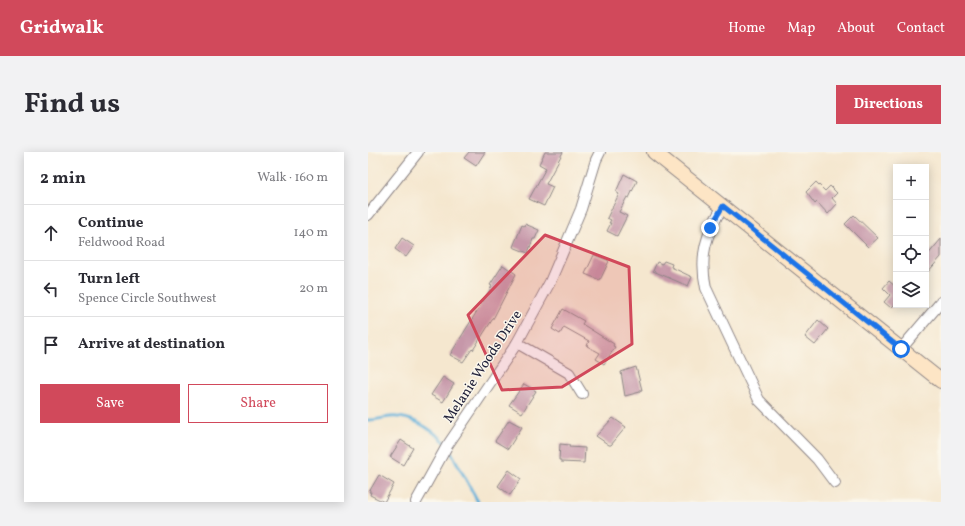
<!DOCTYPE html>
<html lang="en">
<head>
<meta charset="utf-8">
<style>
  body { margin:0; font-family:Vollkorn,serif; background:#f2f2f3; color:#2b2b33 }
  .controls { position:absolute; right:12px; top:12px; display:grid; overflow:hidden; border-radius:0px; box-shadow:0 2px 10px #0003 }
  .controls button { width:36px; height:36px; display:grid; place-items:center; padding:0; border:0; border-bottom:1px solid #e1e1e2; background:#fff; color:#2b2b33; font:20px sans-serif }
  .stop { position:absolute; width:12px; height:12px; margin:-9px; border:3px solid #1a73e8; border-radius:50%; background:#fff }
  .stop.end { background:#1a73e8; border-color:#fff; box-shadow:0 1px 4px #0008 }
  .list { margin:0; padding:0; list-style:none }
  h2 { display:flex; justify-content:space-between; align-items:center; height:52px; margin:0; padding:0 16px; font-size:17px }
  h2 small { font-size:13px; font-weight:400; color:#7c7c81 }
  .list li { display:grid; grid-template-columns:26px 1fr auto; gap:12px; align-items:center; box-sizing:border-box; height:56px; padding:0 16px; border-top:1px solid #e1e1e2 }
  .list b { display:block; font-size:15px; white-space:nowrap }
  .list p { margin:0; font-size:13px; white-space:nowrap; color:#7c7c81 }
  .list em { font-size:13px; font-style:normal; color:#7c7c81 }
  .actions { display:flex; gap:8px; padding:12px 16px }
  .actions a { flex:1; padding:9px 0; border:1px solid #d1495b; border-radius:0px; text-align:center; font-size:14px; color:#d1495b }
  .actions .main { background:#d1495b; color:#fff }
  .icon { flex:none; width:22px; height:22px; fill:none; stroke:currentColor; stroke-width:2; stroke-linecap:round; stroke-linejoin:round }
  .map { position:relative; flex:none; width:573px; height:350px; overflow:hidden; border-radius:0px }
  header { display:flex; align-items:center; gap:24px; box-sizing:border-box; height:56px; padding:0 20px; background:#d1495b; color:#fff }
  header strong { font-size:19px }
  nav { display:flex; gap:22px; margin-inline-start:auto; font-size:14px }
  .intro { display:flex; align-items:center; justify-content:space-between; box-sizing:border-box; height:96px; padding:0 24px }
  h1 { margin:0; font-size:28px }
  .button { padding:10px 18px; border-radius:0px; background:#d1495b; color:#fff; font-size:14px; font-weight:700 }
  main { display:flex; gap:24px; padding:0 24px }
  aside { flex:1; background:#fff; border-radius:0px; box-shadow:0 2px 10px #0003 }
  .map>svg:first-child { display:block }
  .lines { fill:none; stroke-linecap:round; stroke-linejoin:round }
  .stream { stroke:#5fafd9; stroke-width:3 }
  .building { fill:#c697a9 }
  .street-casing { stroke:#8c8485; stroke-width:12 }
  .secondary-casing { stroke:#8c8485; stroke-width:16 }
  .street { stroke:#fff; stroke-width:10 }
  .secondary { stroke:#fde5c5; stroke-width:14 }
  .route { stroke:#1a73e8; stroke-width:5 }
  .marked { fill:#d1495b; fill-opacity:0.2; stroke:#d1495b; stroke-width:3; stroke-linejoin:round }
  .labels { text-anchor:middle; stroke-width:3; stroke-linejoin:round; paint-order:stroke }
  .street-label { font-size:14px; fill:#22223b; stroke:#fbf7ec }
</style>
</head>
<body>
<header>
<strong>Gridwalk</strong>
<nav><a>Home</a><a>Map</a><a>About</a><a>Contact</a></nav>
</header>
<div class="intro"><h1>Find us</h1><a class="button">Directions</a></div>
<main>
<aside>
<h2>2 min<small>Walk · 160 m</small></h2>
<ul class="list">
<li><svg class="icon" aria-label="ahead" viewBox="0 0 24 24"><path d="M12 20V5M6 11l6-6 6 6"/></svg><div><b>Continue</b><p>Feldwood Road</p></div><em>140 m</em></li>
<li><svg class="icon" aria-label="left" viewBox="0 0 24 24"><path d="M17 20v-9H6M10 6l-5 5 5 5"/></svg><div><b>Turn left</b><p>Spence Circle Southwest</p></div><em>20 m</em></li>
<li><svg class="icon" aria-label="arrive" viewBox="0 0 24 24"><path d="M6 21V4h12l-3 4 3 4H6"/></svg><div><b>Arrive at destination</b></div></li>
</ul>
<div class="actions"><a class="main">Save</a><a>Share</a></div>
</aside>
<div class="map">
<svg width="573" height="350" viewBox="0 0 573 350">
  <rect width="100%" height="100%" fill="#fbf7ec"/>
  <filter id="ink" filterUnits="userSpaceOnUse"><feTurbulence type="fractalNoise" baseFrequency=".025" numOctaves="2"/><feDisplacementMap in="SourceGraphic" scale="8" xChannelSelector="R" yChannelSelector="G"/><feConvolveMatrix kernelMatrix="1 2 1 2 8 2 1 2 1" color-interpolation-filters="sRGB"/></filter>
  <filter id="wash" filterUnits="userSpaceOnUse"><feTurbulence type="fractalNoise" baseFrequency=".012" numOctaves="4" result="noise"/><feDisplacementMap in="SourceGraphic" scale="16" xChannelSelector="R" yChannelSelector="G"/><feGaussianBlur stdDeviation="0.9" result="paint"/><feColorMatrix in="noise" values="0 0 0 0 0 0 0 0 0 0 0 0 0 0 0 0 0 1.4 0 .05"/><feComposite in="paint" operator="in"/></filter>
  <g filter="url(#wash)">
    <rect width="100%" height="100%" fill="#f5e7cf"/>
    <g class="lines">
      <g class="stream">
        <path d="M 0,268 C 8,268 14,266 22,265 C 44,263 63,277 78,291"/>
        <polyline points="81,296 110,350"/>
      </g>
    </g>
    <g id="blocks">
      <g class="building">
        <polygon points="101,0 117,0 108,14 96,6"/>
        <polygon points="177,0 195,0 178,32 185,35 176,54 161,47 178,16 171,12"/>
        <polygon points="256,22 269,29 261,46 259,45 251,60 259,64 249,84 239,79 243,71 241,71 243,68 239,66 251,42 248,40"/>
        <polygon points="448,30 457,39 462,34 469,41 464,46 469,52 460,62 449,50 447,52 438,40"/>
        <polygon points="486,63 510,86 500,95 477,72"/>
        <polygon points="157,72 171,78 167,87 165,87 160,101 145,95 154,73 156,74"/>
        <polygon points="34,86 46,94 38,105 27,97"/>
        <polygon points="573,87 573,105 558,122 558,105"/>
        <polygon points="226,103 241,109 232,128 217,122"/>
        <polygon points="296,109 304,112 303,115 324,125 320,134 285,119 289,110 294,112"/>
        <polygon points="135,113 148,122 126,165 105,198 104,197 95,210 82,203 116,148 124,134 122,133"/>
        <polygon points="521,129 528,135 528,151 523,156 516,150 522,143 515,136"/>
        <polygon points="195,157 216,169 214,172 246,192 245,194 247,195 236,212 228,207 232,201 219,194 221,189 196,175 192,182 184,177"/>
        <polygon points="450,168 460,177 447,193 437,185"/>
        <polygon points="268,215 274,238 272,238 272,240 257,244 253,220"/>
        <polygon points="75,225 86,232 75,250 63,243"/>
        <polygon points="156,232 168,239 154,261 141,253"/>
        <polygon points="245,266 258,275 243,293 241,293 228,284"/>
        <polygon points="141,268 154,275 140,297 127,289"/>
        <polygon points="33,288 45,296 35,313 22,305"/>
        <polygon points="192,292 202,293 201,295 217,296 216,311 193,310 193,308 191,308"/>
        <polygon points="141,318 153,327 142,343 130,334"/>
        <polygon points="11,323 26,332 16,350 2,343 3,340 1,340"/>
      </g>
    </g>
  </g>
  <g filter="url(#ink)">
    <use href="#blocks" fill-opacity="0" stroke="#8c8485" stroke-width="1"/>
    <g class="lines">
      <g class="street-casing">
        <g id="street">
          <path d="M 355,54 C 338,82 331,104 338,136 L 391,248 L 449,307 L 467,331"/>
          <polyline points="0,63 50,0"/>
          <polyline points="149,191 201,221 214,242"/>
          <polyline points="533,197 573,150"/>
          <polyline points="48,350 79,294 149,191 182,130 213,57 228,8 232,0"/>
        </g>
      </g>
      <g class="secondary-casing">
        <polyline id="secondary" points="286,0 573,229"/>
      </g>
      <use href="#street" class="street"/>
      <use href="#secondary" class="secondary"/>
    </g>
  </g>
  <g class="lines" filter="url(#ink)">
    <polyline class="route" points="342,76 355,54 533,197"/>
  </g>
  <path class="marked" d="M 177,83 L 261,115 L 264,192 L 194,235 L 134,238 L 100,163 Z"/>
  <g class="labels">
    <g class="street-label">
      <text transform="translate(114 214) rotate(-57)" y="5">Melanie Woods Drive</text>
    </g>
  </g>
</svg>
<div class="controls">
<button>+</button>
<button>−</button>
<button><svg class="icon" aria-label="locate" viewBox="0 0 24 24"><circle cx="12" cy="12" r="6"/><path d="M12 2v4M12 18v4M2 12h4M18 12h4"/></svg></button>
<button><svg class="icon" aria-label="layers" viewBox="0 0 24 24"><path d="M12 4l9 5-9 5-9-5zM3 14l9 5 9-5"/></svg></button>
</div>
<div class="stop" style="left:533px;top:197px"></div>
<div class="stop end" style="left:342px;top:76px"></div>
</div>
</main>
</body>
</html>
